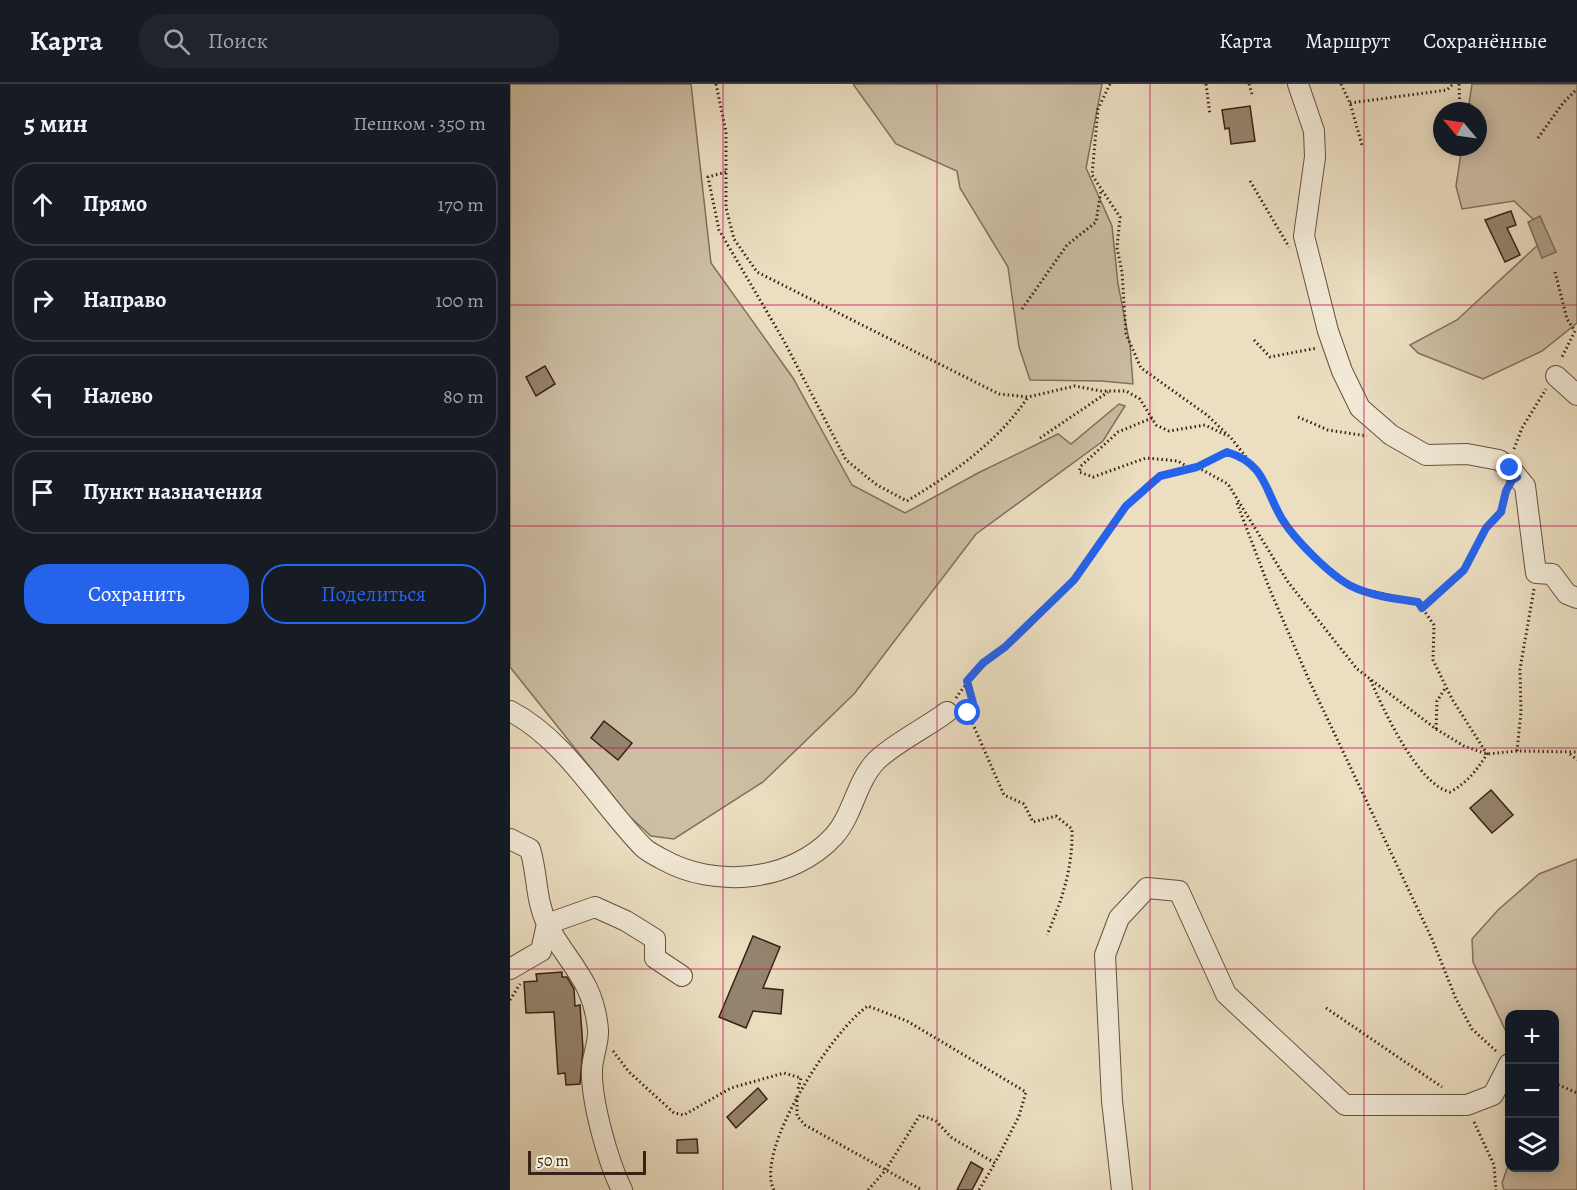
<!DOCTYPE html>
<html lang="ru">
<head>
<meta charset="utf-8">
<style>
  body { margin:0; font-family:Alegreya,serif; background:#20242c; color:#f1f3f6 }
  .controls { position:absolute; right:18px; bottom:18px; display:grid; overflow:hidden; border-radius:12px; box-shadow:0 3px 15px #0003 }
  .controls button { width:54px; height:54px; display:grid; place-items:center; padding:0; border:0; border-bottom:2px solid #363941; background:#171b24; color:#f1f3f6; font:30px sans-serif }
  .compass { position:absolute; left:923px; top:18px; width:54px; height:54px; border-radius:50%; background:#171b24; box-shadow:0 3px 15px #0003; rotate:299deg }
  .scale { position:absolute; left:18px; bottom:15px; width:118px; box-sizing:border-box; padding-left:6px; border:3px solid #382215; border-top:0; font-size:16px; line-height:21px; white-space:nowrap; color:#382215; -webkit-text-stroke:4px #f2ead7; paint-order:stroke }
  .stop { position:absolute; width:18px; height:18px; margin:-14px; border:4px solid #2563eb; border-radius:50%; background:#fff }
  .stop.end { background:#2563eb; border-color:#fff; box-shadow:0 2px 6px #0008 }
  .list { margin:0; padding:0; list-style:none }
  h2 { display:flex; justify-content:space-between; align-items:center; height:78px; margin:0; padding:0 24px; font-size:26px }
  h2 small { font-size:20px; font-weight:400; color:#9ea1a6 }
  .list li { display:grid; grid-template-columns:39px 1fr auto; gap:18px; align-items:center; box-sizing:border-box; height:84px; margin:0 12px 12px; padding:0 12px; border:2px solid #363941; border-radius:24px }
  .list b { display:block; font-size:22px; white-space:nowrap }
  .list em { font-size:20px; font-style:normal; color:#9ea1a6 }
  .actions { display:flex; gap:12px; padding:18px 24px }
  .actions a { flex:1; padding:14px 0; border:2px solid #2563eb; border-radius:24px; text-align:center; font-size:21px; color:#2563eb }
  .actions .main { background:#2563eb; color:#fff }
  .icon { flex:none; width:33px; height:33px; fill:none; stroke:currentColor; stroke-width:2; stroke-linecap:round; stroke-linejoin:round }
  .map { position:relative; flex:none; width:1067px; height:1106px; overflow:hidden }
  header { display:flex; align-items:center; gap:36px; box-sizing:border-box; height:84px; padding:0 30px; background:#171b24; border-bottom:2px solid #363941 }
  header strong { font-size:28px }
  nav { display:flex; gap:33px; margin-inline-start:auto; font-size:21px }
  .search { width:420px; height:54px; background:#20242c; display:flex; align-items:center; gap:15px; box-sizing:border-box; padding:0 21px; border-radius:24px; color:#9ea1a6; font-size:22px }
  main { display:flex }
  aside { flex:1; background:#171b24 }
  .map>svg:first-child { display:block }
  .green { fill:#cdbea4; stroke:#82705c; stroke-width:1.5 }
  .water { fill:#ae9e87; stroke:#7f6c59; stroke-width:1.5 }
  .building { fill:#95846e; stroke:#382215; stroke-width:1.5 }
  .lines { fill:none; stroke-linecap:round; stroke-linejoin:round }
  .minor-casing { stroke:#655140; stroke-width:22 }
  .path { stroke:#382215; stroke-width:3; stroke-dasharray:1.5 3; stroke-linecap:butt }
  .minor { stroke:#f2ead7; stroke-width:20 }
  .route { stroke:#2563eb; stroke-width:8 }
  .grid { fill:none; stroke:#c2185b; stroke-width:1.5; stroke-opacity:0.55 }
</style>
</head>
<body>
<header>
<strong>Карта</strong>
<div class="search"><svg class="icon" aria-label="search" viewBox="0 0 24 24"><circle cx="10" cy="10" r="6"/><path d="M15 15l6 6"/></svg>Поиск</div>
<nav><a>Карта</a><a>Маршрут</a><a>Сохранённые</a></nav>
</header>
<main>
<aside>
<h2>5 мин<small>Пешком · 350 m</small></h2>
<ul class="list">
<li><svg class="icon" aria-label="ahead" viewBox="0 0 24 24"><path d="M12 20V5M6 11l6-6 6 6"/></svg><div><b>Прямо</b></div><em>170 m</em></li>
<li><svg class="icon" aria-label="right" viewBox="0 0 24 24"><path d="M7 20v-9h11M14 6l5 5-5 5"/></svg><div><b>Направо</b></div><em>100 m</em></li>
<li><svg class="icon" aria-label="left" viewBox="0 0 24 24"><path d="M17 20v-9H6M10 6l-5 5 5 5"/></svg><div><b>Налево</b></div><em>80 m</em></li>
<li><svg class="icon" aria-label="arrive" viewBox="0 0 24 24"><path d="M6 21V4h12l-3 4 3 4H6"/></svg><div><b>Пункт назначения</b></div></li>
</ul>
<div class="actions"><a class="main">Сохранить</a><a>Поделиться</a></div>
</aside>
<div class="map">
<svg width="1067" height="1106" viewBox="0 0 1067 1106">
  <rect width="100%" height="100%" fill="#ebdec1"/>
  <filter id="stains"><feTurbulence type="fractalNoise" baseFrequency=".00333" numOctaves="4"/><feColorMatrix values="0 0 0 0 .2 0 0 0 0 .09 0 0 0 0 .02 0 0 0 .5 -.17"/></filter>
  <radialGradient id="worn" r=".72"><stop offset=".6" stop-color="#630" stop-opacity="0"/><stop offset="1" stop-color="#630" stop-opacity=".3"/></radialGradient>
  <g class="green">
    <polygon points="0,0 181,0 201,179 283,294 342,401 395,429 468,389 548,350 561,360 609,320 615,322 593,357 466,450 344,610 253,698 164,755 141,752 119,732 0,583"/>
    <polygon points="343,0 592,0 576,84 602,142 608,200 620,261 623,300 592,297 520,296 509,263 498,183 450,104 447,87 386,60"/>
    <polygon points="962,0 1067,0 1067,239 1032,267 973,295 908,269 900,261 947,236 1032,157 1027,139 1004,117 952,125 946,102 952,63 968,63 968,27 958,27"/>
    <polygon points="1067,775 1067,1106 994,1106 992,1099 999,1079 999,1084 1044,1084 1044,930 999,930 999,954 963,878 962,855 988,826 1029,790"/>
  </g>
  <polygon class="water" points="1030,132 1046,168 1032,174 1018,138"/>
  <g class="building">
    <polygon points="740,22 745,57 721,60 719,44 715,45 712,26"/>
    <polygon points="1001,127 1006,141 997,144 1010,171 995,178 975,136"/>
    <polygon points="35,282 45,300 26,312 16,293"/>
    <polygon points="94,637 122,659 108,676 81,654"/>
    <polygon points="981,706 1003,731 982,749 960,724"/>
    <polygon points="243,852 270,863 253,904 273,906 271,930 243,927 236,944 209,933"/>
    <polygon points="52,888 52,893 57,893 64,905 65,922 70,921 73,965 70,1000 56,1001 55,989 48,990 44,928 16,929 14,898 27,897 26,890"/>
    <polygon points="248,1004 257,1015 226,1044 217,1033"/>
    <polygon points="187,1055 188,1069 167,1069 167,1056"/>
    <polygon points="461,1078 473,1085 462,1106 447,1106"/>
  </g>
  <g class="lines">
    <g class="minor-casing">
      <g id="minor">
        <polyline points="788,0 804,47 805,73 794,152 818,247 832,287 850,324 881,351 916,371 957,370 989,376 1000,384 1015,402 1026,489 1042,490 1057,510 1067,514"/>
        <polyline points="1046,292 1067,311"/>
        <path d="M 0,627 C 56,656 89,718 133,763 C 138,768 145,771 152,775 C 204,805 282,798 324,752 C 343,731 346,698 366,677 C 384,659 416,644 437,628"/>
        <path d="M 0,755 L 20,765 C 28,791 25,815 37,840 C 57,879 84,896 88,946 C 89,959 82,973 82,986 C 81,1017 98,1078 112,1106"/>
        <polyline points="37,840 85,823 116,837 145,855 145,874 172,892"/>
        <polyline points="0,885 31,867 37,840"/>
        <polyline points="612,1106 602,1017 595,871 609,834 637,804 669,807 716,910 835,1021 957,1021 983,1011 999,980"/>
      </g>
    </g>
    <g class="path">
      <polyline points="206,0 216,48 216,124 224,155 247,188 489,310 518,313 565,302 591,307 616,307 630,315 646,341 659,347 695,341 718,352"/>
      <path d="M 600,0 L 588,25 L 582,91 L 610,133 L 607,164 L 612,188 L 616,250 L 631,284 L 697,331 L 721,354 L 752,393 L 773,437 L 807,474 L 841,502 L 908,518 L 924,541 L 923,576 L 942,615 L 977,670 C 967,686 957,699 940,708 C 908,701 873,625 860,595"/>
      <polyline points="696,0 700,31"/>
      <polyline points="739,0 742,10"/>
      <polyline points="831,0 840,19 852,61"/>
      <polyline points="949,0 950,27"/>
      <polyline points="840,19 937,6 943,0"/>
      <polyline points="1028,54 1053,19 1067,5"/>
      <path d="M 216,88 L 198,93 L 209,146 L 274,257 L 336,376 L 367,401 L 397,417 C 443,389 487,359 518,313"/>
      <polyline points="740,97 779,163"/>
      <polyline points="1045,188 1057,235 1065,247 1051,275"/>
      <polyline points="512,225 557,161 586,138 591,106"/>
      <polyline points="744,256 760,273 807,264"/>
      <polyline points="788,333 818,346 857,352"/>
      <polyline points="642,334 608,348 571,382 569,388 583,393 636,374 668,377 680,384"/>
      <polyline points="530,354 598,308"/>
      <polyline points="1004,365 1012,344 1036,305"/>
      <polyline points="688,382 717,368 735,373"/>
      <polyline points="727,419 760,506 799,596 922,855 946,915 962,945 987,968"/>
      <polyline points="912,524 954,486 976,444 991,428 996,407"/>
      <path d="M 457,597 L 463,619 L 458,629 L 494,711 L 514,720 L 523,738 L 546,732 L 562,745 C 563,784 552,816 537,851"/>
      <path d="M 446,614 C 478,567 529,539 565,495 C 593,461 611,420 648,393 C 657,386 676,386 687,383 L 718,400 L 778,498 L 847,585 L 926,645 L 954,662 L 977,670 L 1007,667 L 1067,668"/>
      <polyline points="926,645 927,617 936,603"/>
      <polyline points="1007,667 1011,628 1010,585 1024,505"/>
      <polyline points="1060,670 1067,676"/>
      <polyline points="0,916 10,900"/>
      <polyline points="816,924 932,1003"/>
      <polyline points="103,967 119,988 164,1029 174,1031 221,1004 274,989 291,994 288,1005"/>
      <polyline points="1044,999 1067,1009"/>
      <polyline points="287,1012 287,1032 295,1041 412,1106"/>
      <polyline points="964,1038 984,1081 986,1106"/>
      <path d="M 264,1106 C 243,1067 324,944 358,922 L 397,937 L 516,1008 L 509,1032 L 485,1079"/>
      <polyline points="358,1106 375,1087 410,1031 426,1037 442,1054 485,1079 469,1106"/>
    </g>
    <use href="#minor" class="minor"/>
  </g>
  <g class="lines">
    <path class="route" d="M 458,629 L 463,619 L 457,597 L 473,579 L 495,563 L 564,496 L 616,422 L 650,392 L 687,383 L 717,368 C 756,380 754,405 772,435 C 785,456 820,491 841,502 C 861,512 887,515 908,518 L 912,524 L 954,486 L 976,444 L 991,428 L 996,407 L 1002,396 L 1007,393 L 1000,384"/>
  </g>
  <path class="grid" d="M 213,0 L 213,1106M 427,0 L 427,1106M 640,0 L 640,1106M 854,0 L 854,1106M 0,221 L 1067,221M 0,442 L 1067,442M 0,664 L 1067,664M 0,885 L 1067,885"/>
  <rect width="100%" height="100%" filter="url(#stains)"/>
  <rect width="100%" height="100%" fill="url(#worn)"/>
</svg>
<div class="controls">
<button>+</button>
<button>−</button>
<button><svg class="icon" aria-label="layers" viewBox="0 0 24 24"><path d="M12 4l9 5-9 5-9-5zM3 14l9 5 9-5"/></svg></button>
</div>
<svg class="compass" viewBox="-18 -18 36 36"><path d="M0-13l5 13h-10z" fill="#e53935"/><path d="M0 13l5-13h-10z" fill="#9ea1a6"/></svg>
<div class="scale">50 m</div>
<div class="stop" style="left:458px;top:629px"></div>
<div class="stop end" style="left:1000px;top:384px"></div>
</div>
</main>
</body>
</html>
